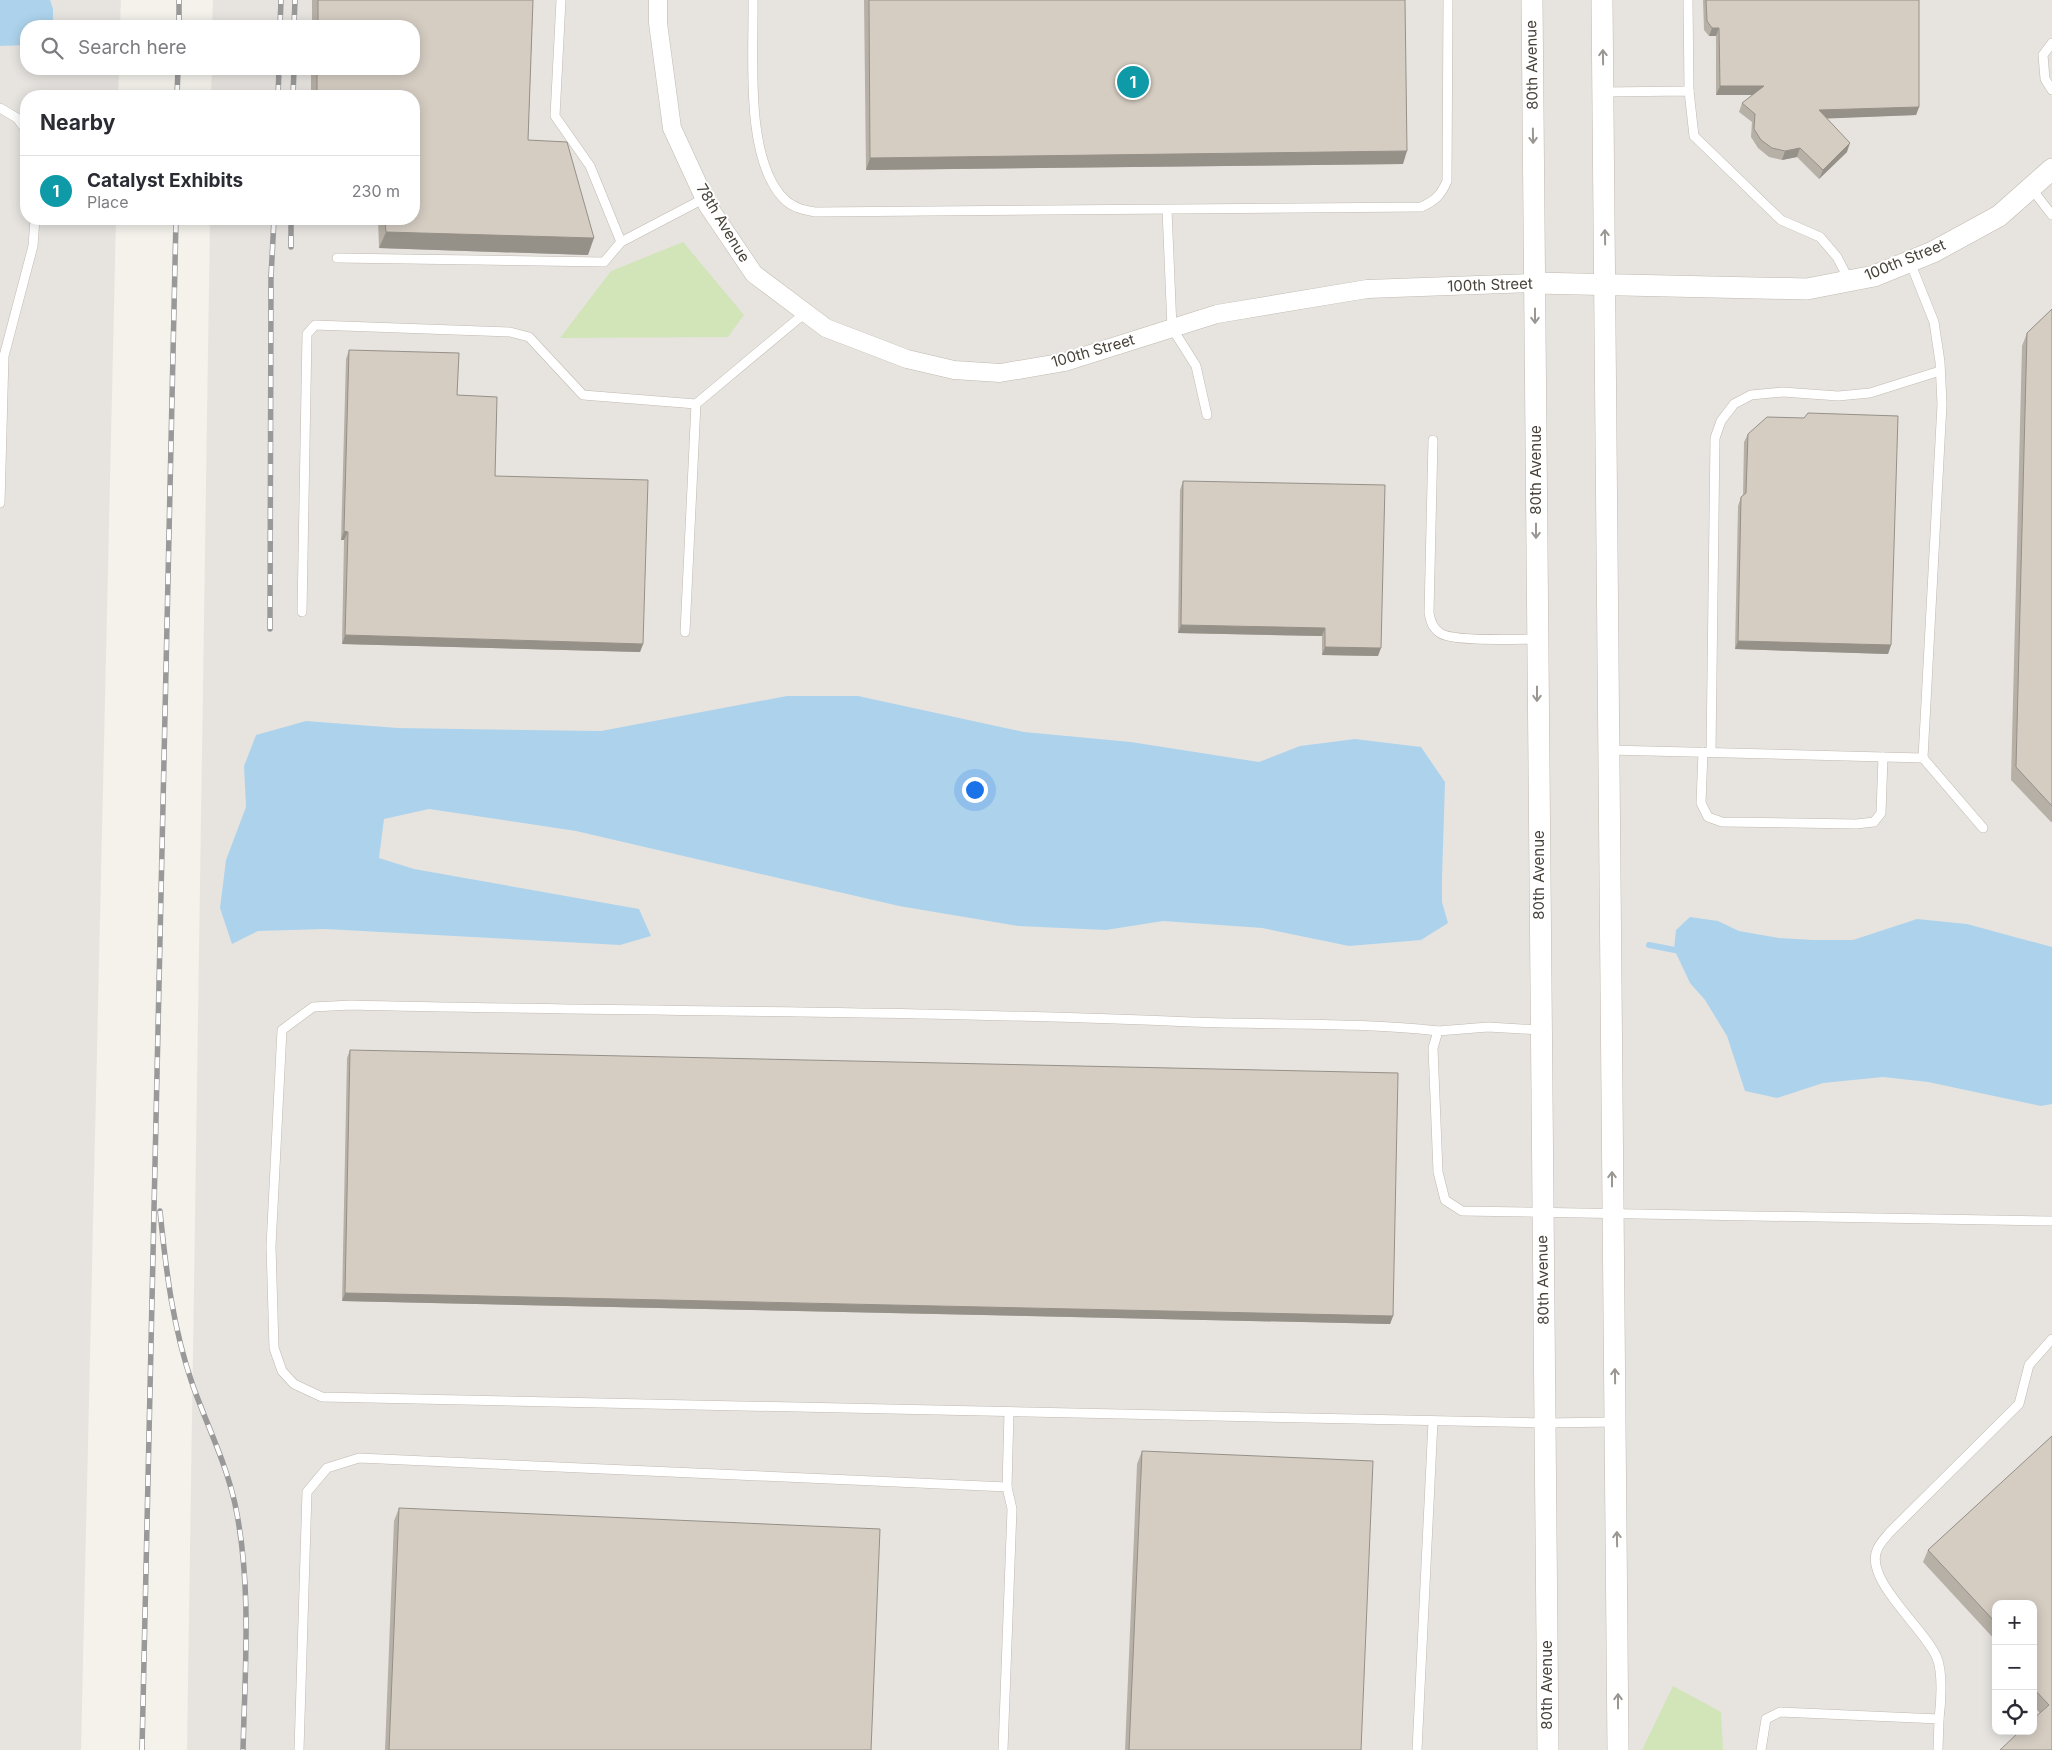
<!DOCTYPE html>
<html lang="en">
<head>
<meta charset="utf-8">
<style>
  body { margin:0; font-family:Inter,sans-serif; background:#f7f7f7; color:#2b2b33 }
  .controls { position:absolute; right:15px; bottom:15px; display:grid; overflow:hidden; border-radius:10px; box-shadow:0 2px 12px #0003 }
  .controls button { width:45px; height:45px; display:grid; place-items:center; padding:0; border:0; border-bottom:1px solid #e1e1e2; background:#fff; color:#2b2b33; font:25px sans-serif }
  .you { position:absolute; left:974px; top:789px; width:18px; height:18px; margin:-12px; border:4px solid #fff; border-radius:50%; background:#1a73e8; box-shadow:0 0 0 8px #1a73e833 }
  .badge { display:grid; place-items:center; width:32px; height:32px; border-radius:50%; background:#ea472d; color:#fff; font-size:16px; font-weight:700 }
  .pin { position:absolute; translate:-50% -50%; border:2px solid #fff; box-shadow:0 1px 5px #0006 }
  .list { margin:0; padding:0; list-style:none }
  h2 { display:flex; justify-content:space-between; align-items:center; height:65px; margin:0; padding:0 20px; font-size:21px }
  h2 small { font-size:16px; font-weight:400; color:#7c7c81 }
  .list li { display:grid; grid-template-columns:32px 1fr auto; gap:15px; align-items:center; box-sizing:border-box; height:70px; padding:0 20px; border-top:1px solid #e1e1e2 }
  .list b { display:block; font-size:19px; white-space:nowrap }
  .list p { margin:0; font-size:16px; white-space:nowrap; color:#7c7c81 }
  .list em { font-size:16px; font-style:normal; color:#7c7c81 }
  .icon { flex:none; width:28px; height:28px; fill:none; stroke:currentColor; stroke-width:2; stroke-linecap:round; stroke-linejoin:round }
  .map { position:relative; flex:none; width:2052px; height:1750px; overflow:hidden }
  .search { position:absolute; background:#fff; box-shadow:0 2px 12px #0003; left:20px; top:20px; width:400px; height:55px; display:flex; align-items:center; gap:12px; box-sizing:border-box; padding:0 18px; border-radius:20px; color:#7c7c81; font-size:19px }
  .panel { position:absolute; background:#fff; box-shadow:0 2px 12px #0003; left:20px; top:90px; width:400px; height:135px; border-radius:20px }
  .map>svg:first-child { display:block }
  .industrial { fill:#e7e4e0; fill-rule:evenodd }
  .green { fill:#d1e5b8 }
  .water { fill:#add3ec }
  .lines { fill:none; stroke-linecap:round; stroke-linejoin:round }
  .stream { stroke:#add3ec; stroke-width:6 }
  .service-casing { stroke:#c0b9ae; stroke-width:10 }
  .minor-casing { stroke:#c0b9ae; stroke-width:19 }
  .tertiary-casing { stroke:#c0b9ae; stroke-width:22 }
  .service { stroke:#fff; stroke-width:9 }
  .minor { stroke:#fff; stroke-width:18 }
  .tertiary { stroke:#fff; stroke-width:21 }
  .rail-casing { stroke:#999; stroke-width:5.5 }
  .rail { stroke:#fff; stroke-width:4; stroke-dasharray:11; stroke-linecap:butt }
  .wall { fill:#b7b0a7 }
  .shaded-wall { fill:#959088 }
  .building { fill:#d5cdc2; stroke:#959088 }
  .oneway { stroke:#9a9793 }
  .labels { text-anchor:middle; stroke-width:4; stroke-linejoin:round; paint-order:stroke }
  .street-label { font-size:15px; fill:#48423a; stroke:#fff }
</style>
</head>
<body>
<div class="map">
<svg width="2052" height="1750" viewBox="0 0 2052 1750">
  <rect width="100%" height="100%" fill="#f4f2eb"/>
  <g class="industrial">
    <polygon points="0,0 121,0 120,26 26,26 26,69 119,69 118,96 26,96 26,219 116,219 81,1750 0,1750"/>
    <path d="M 213,0 L 2052,0 L 2052,1750 L 187,1750 L 210,219 L 414,219 L 414,96 L 211,96 L 212,69 L 414,69 L 414,26 L 212,26 ZM 1996,1604 L 2033,1604 L 2033,1731 L 1996,1731 Z"/>
  </g>
  <g class="green">
    <polygon points="683,242 744,315 728,337 560,338 611,271"/>
    <polygon points="1673,1686 1721,1712 1723,1750 1642,1750"/>
  </g>
  <g class="water">
    <polygon points="0,0 50,0 53,9 53,26 26,26 26,45 0,46"/>
    <polygon points="787,696 858,696 1024,732 1131,742 1259,762 1300,746 1355,739 1421,747 1445,782 1442,879 1442,902 1448,923 1421,940 1349,946 1262,928 1163,921 1106,930 1018,926 899,906 576,831 429,809 384,819 379,858 414,869 639,909 651,936 620,945 325,929 258,931 232,944 220,908 226,860 246,807 244,766 256,735 306,721 398,728 601,731"/>
    <polygon points="1690,917 1718,921 1739,931 1779,938 1814,940 1853,940 1917,919 1967,924 2052,947 2052,1104 2041,1106 1928,1082 1883,1077 1823,1083 1777,1098 1745,1091 1727,1036 1705,1000 1690,983 1674,949 1676,930"/>
  </g>
  <g class="lines">
    <polyline class="stream" points="1649,945 1680,951"/>
    <g class="service-casing">
      <g id="service">
        <polyline points="561,0 555,116 590,166 621,242 705,198"/>
        <path d="M 753,0 C 754,55 744,158 784,199 C 793,208 804,210 815,212 L 1421,207 C 1435,201 1441,195 1447,181 L 1448,0"/>
        <polyline points="1688,0 1689,91"/>
        <polyline points="2052,43 2043,55 2045,79 2052,90"/>
        <polyline points="1603,92 1689,91 1694,136 1781,220 1820,237 1837,257 1849,280"/>
        <polyline points="0,108 17,118 26,130"/>
        <polyline points="2031,188 2052,215"/>
        <polyline points="1167,210 1172,328 1196,366 1207,415"/>
        <polyline points="337,258 604,262 621,242"/>
        <path d="M 1433,440 L 1429,613 C 1431,622 1432,627 1440,633 C 1452,642 1519,639 1537,639"/>
        <polyline points="0,503 4,356 33,246 35,219"/>
        <polyline points="302,612 307,334 315,325 510,332 529,337 583,395 696,404"/>
        <polyline points="685,632 696,404 805,313"/>
        <polyline points="1609,750 1923,758 1942,404 1940,362 1934,322 1910,262"/>
        <polyline points="1703,752 1701,803 1708,817 1722,822 1856,824 1874,822 1881,813 1883,757"/>
        <polyline points="1711,752 1715,438 1721,421 1734,404 1751,395 1783,392 1838,396 1870,393 1940,371"/>
        <polyline points="1923,758 1983,828"/>
        <polyline points="1540,1030 1488,1027 1438,1031 1433,1048 1438,1172 1445,1200 1462,1211 2052,1221"/>
        <path d="M 1438,1031 C 1356,1022 1274,1025 1192,1022 C 912,1010 631,1012 351,1005 L 313,1007 L 282,1030 L 271,1246 L 274,1348 L 282,1371 L 294,1384 L 322,1397 L 1545,1423 L 1615,1422"/>
        <polyline points="1007,1487 1009,1412"/>
        <path d="M 1939,1719 C 1941,1703 1943,1673 1937,1658 C 1926,1630 1864,1580 1877,1550 C 1879,1544 1886,1537 1890,1532 L 2019,1404 L 2029,1365 L 2052,1339"/>
        <polyline points="299,1750 307,1492 327,1468 359,1458 1007,1487 1012,1509 1003,1750"/>
        <polyline points="1417,1750 1433,1421"/>
        <polyline points="1761,1750 1766,1719 1780,1712 1939,1719 1938,1750"/>
      </g>
    </g>
    <g class="minor-casing">
      <polyline id="minor" points="658,0 658,23 672,128 708,206 754,274 826,328 907,359 954,370 1000,373 1065,362 1217,314 1367,289 1534,283"/>
    </g>
    <g class="tertiary-casing">
      <g id="tertiary">
        <polyline points="1532,0 1548,1750"/>
        <polyline points="1602,0 1618,1750"/>
        <polyline points="1534,283 1807,289 1874,276 1933,252 1999,216 2052,169"/>
      </g>
    </g>
    <use href="#service" class="service"/>
    <use href="#minor" class="minor"/>
    <use href="#tertiary" class="tertiary"/>
    <g class="rail-casing">
      <g id="rail">
        <polyline points="179,26 179,0"/>
        <polyline points="280,26 281,0"/>
        <polyline points="294,26 295,0"/>
        <polyline points="177,96 178,69"/>
        <polyline points="278,96 279,69"/>
        <polyline points="293,96 294,69"/>
        <polyline points="291,247 291,219"/>
        <polyline points="270,629 271,277 274,219"/>
        <path d="M 160,1211 C 166,1271 173,1329 193,1386 C 207,1425 226,1463 235,1504 C 252,1584 245,1669 243,1750"/>
        <polyline points="142,1750 176,219"/>
      </g>
    </g>
    <use href="#rail" class="rail"/>
  </g>
  <g class="wall">
    <polygon points="312,0 533,0 528,140 588,255 379,248 378,219 414,219 414,96 311,96 311,69 414,69 414,26 312,26"/>
    <polygon points="864,0 1405,0 1403,164 866,170"/>
    <polygon points="1703,0 1919,0 1919,107 1916,115 1827,118 1847,152 1819,179 1797,157 1782,160 1769,157 1758,148 1751,137 1752,122 1739,112 1742,103 1753,95 1716,95 1716,36 1709,36 1704,30"/>
    <polygon points="2052,309 2052,822 2051,822 2011,780 2022,346 2027,333"/>
    <polygon points="349,350 495,476 643,644 640,652 342,644 344,540 341,540 346,359"/>
    <polygon points="1748,434 1891,645 1888,654 1735,649 1738,506 1741,497 1743,496 1744,442"/>
    <polygon points="1183,481 1378,656 1322,655 1322,636 1178,633 1180,490"/>
    <polygon points="350,1050 1393,1316 1390,1324 342,1301 347,1058"/>
    <polygon points="2052,1436 2052,1750 2040,1713 2033,1706 2033,1604 1996,1604 1996,1641 1923,1562 1928,1550"/>
    <polygon points="1142,1451 1361,1750 1125,1750 1137,1464"/>
    <polygon points="399,1508 871,1750 385,1750 394,1521"/>
  </g>
  <g class="shaded-wall">
    <polygon points="1712,28 1719,28 1716,36 1709,36"/>
    <polygon points="1720,86 1764,86 1761,95 1716,95"/>
    <polygon points="1919,107 1916,115 1816,119 1819,110"/>
    <polygon points="1850,143 1847,152 1819,179 1823,170"/>
    <polygon points="1800,148 1797,157 1782,160 1785,151"/>
    <polygon points="1407,151 1403,164 866,170 870,158"/>
    <polygon points="386,232 594,238 588,255 379,248"/>
    <polygon points="344,531 348,532 344,540 341,540"/>
    <polygon points="1181,625 1325,628 1322,636 1178,633"/>
    <polygon points="345,635 643,644 640,652 342,644"/>
    <polygon points="1738,641 1891,645 1888,654 1735,649"/>
    <polygon points="1325,647 1381,648 1378,656 1322,655"/>
    <polygon points="345,1293 1393,1316 1390,1324 342,1301"/>
  </g>
  <g class="building">
    <polygon points="318,0 533,0 528,140 567,142 594,238 386,232 385,219 414,219 414,96 317,96 317,69 414,69 414,26 318,26"/>
    <polygon points="869,0 1405,0 1407,151 870,158"/>
    <polygon points="1706,0 1919,0 1919,107 1819,110 1850,143 1823,170 1800,148 1785,151 1772,148 1761,140 1754,129 1755,114 1742,103 1764,86 1720,86 1719,28 1712,28 1707,21"/>
    <polygon points="2052,309 2052,806 2016,767 2027,333"/>
    <polygon points="349,350 459,353 457,395 497,397 495,476 648,480 643,644 345,635 348,532 344,531"/>
    <polygon points="1808,413 1898,416 1891,645 1738,641 1741,497 1746,493 1748,434 1767,417 1804,418"/>
    <polygon points="1183,481 1385,485 1381,648 1325,647 1325,628 1181,625"/>
    <polygon points="350,1050 1398,1073 1393,1316 345,1293"/>
    <polygon points="2052,1436 2052,1750 2000,1750 2020,1731 2033,1731 2033,1719 2049,1705 2033,1688 2033,1604 1996,1604 1996,1623 1928,1550"/>
    <polygon points="1142,1451 1373,1461 1361,1750 1129,1750"/>
    <polygon points="399,1508 880,1529 871,1750 389,1750"/>
  </g>
  <defs><path id="oneway-shaft" d="M-6 0H5M1.5-3L5.5 0L1.5 3" fill="none" stroke-width="1.6" stroke-linecap="round" stroke-linejoin="round" transform="scale(1.25)"/></defs>
  <g class="oneway">
    <use href="#oneway-shaft" transform="translate(1603 57) rotate(-91)"/>
    <use href="#oneway-shaft" transform="translate(1533 136) rotate(89)"/>
    <use href="#oneway-shaft" transform="translate(1605 237) rotate(-91)"/>
    <use href="#oneway-shaft" transform="translate(1535 316) rotate(90)"/>
    <use href="#oneway-shaft" transform="translate(1536 531) rotate(90)"/>
    <use href="#oneway-shaft" transform="translate(1537 694) rotate(90)"/>
    <use href="#oneway-shaft" transform="translate(1612 1179) rotate(-90)"/>
    <use href="#oneway-shaft" transform="translate(1615 1376) rotate(-91)"/>
    <use href="#oneway-shaft" transform="translate(1617 1539) rotate(-91)"/>
    <use href="#oneway-shaft" transform="translate(1618 1701) rotate(-90)"/>
  </g>
  <g class="labels">
    <g class="street-label">
      <text transform="translate(1532 65) rotate(-91)" y="5">80th Avenue</text>
      <text transform="translate(723 223) rotate(59)" y="5">78th Avenue</text>
      <text transform="translate(1905 260) rotate(-22)" y="5">100th Street</text>
      <text transform="translate(1490 285) rotate(-2)" y="5">100th Street</text>
      <text transform="translate(1093 351) rotate(-16)" y="5">100th Street</text>
      <text transform="translate(1536 470) rotate(-90)" y="5">80th Avenue</text>
      <text transform="translate(1539 875) rotate(-90)" y="5">80th Avenue</text>
      <text transform="translate(1543 1280) rotate(-91)" y="5">80th Avenue</text>
      <text transform="translate(1547 1685) rotate(-90)" y="5">80th Avenue</text>
    </g>
  </g>
</svg>
<div class="controls">
<button>+</button>
<button>−</button>
<button><svg class="icon" aria-label="locate" viewBox="0 0 24 24"><circle cx="12" cy="12" r="6"/><path d="M12 2v4M12 18v4M2 12h4M18 12h4"/></svg></button>
</div>
<div class="you"></div>
<div class="pin badge" style="left:1133px;top:82px;background:#0f9aa8">1</div>
<div class="search"><svg class="icon" aria-label="search" viewBox="0 0 24 24"><circle cx="10" cy="10" r="6"/><path d="M15 15l6 6"/></svg>Search here</div>
<section class="panel">
<h2>Nearby<small></small></h2>
<ul class="list">
<li><span class="badge" style="background:#0f9aa8">1</span><div><b>Catalyst Exhibits</b><p>Place</p></div><em>230 m</em></li>
</ul>
</section>
</div>
</body>
</html>
